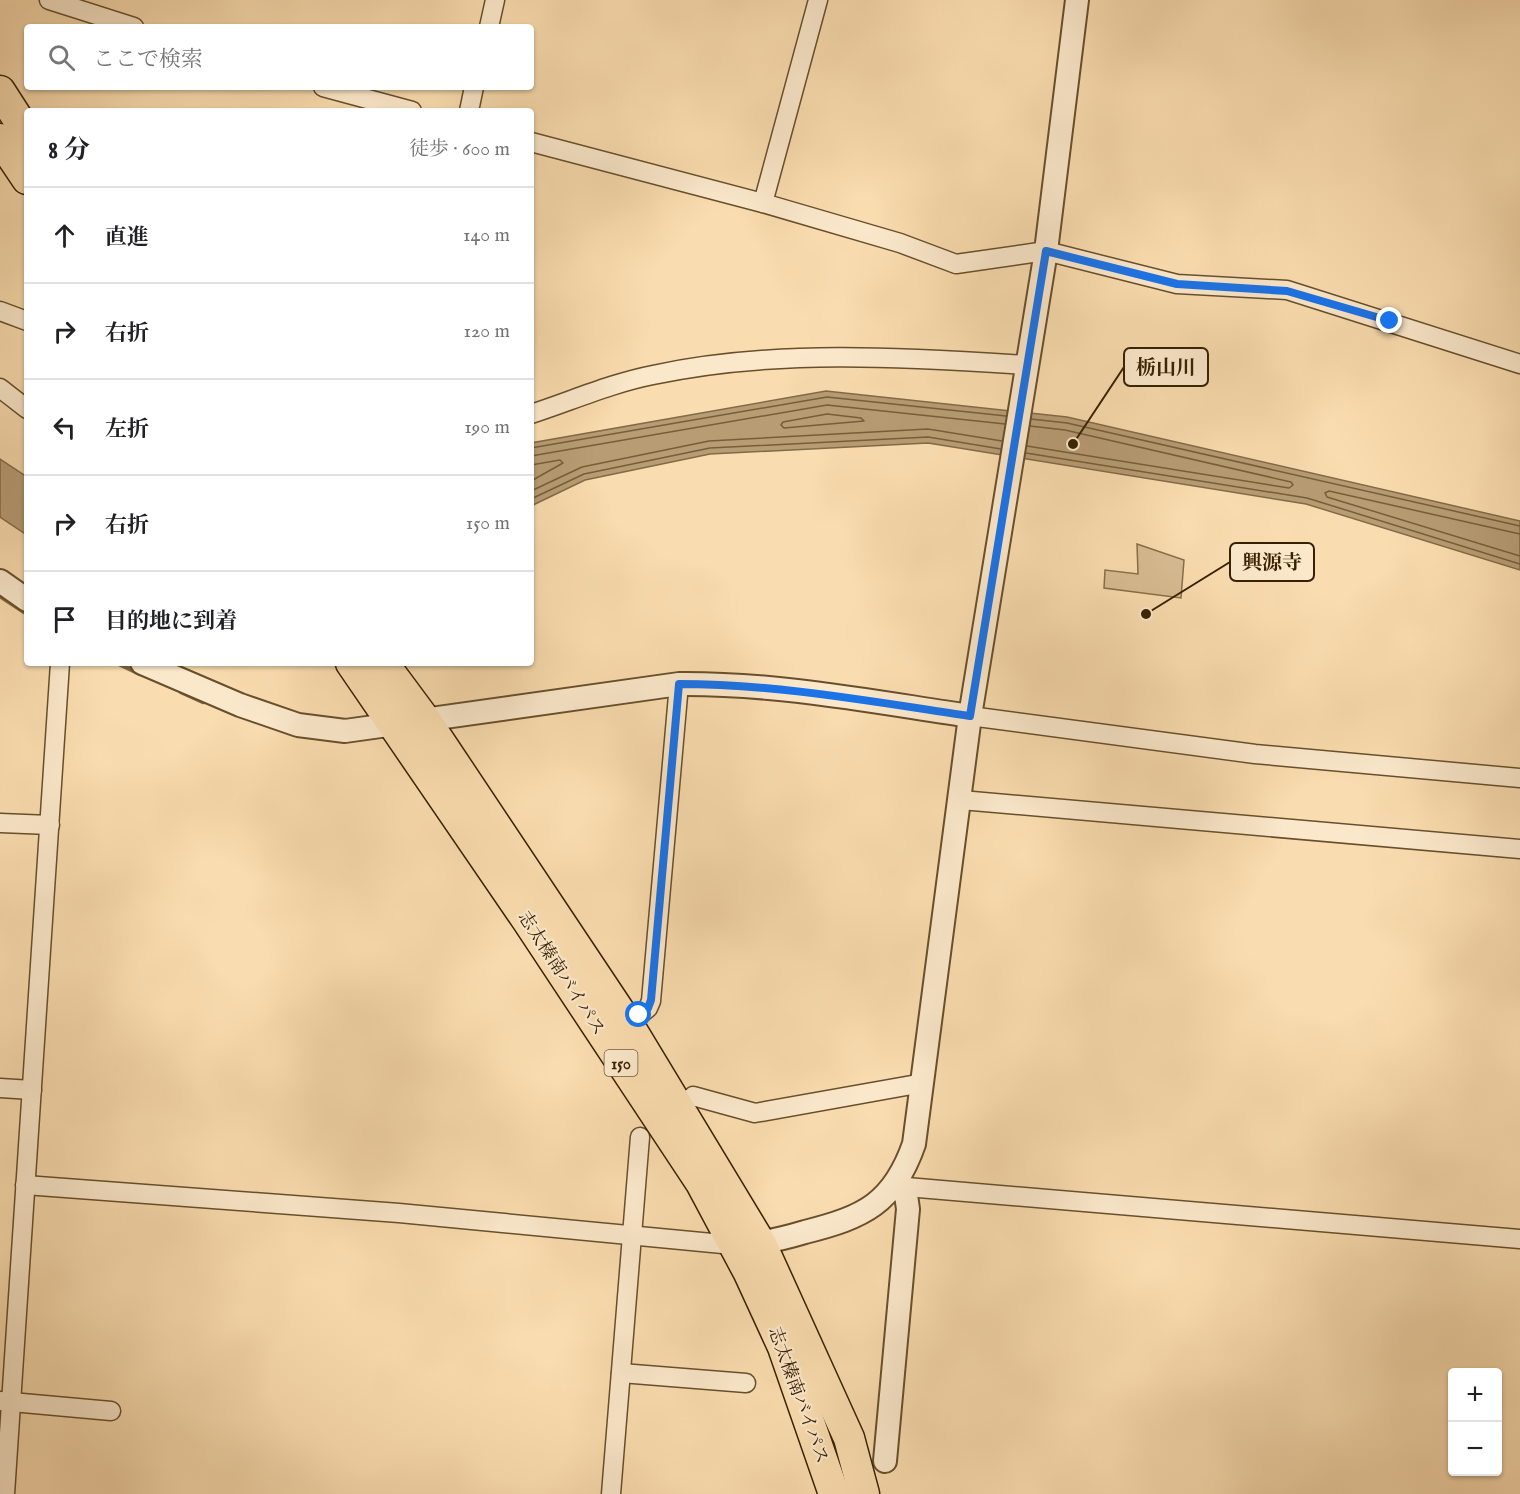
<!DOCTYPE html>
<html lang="ja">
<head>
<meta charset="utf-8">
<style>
  body { margin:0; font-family:"IM FELL English","Noto Serif JP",serif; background:#f6f6f6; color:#202124 }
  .controls { position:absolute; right:18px; bottom:18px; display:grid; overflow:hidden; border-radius:6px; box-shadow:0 2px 4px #0004 }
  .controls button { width:54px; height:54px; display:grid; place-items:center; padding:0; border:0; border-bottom:2px solid #e0e0e0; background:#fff; color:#202124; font:30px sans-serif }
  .stop { position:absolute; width:18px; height:18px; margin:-14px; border:4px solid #1a73e8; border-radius:50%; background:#fff }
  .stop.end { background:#1a73e8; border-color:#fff; box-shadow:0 2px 6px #0008 }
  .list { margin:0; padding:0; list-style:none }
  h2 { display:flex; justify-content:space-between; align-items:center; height:78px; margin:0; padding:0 24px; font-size:26px }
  h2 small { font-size:20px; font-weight:400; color:#757577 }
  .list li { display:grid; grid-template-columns:39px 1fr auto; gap:18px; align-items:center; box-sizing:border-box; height:96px; padding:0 24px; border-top:2px solid #e0e0e0 }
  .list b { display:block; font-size:22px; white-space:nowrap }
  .list em { font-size:20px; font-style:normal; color:#757577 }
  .icon { flex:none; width:33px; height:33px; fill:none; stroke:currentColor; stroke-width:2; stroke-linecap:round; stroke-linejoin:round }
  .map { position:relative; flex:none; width:1520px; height:1494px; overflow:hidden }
  .search { position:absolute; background:#fff; box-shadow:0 2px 4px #0004; left:24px; top:24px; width:510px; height:66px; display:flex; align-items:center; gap:15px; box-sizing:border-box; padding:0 21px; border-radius:6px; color:#757577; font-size:22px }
  .panel { position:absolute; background:#fff; box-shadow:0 2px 4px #0004; left:24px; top:108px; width:510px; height:558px; border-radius:6px }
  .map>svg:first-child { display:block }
  .green { fill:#d8bc91; stroke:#886e48; stroke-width:1.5 }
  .water { fill:#b79c74; stroke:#846a46; stroke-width:1.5 }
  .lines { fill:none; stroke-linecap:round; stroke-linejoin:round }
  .shore { stroke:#775e3a; stroke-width:1.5 }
  .stream { stroke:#846a46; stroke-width:4.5 }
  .minor-casing { stroke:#684f2c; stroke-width:21 }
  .tertiary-casing { stroke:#684f2c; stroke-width:26 }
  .trunk-casing { stroke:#372000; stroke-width:33 }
  .minor { stroke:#fbe8cb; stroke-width:18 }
  .tertiary { stroke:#fbe8cb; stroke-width:22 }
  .trunk { stroke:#f9dcaf; stroke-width:30 }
  .route { stroke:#1a73e8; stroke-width:8 }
  .labels { text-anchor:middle; stroke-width:4.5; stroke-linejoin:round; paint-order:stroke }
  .shield { fill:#fbe8cb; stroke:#725c3d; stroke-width:1.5 }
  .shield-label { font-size:16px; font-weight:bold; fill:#372000 }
  .street-label { font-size:18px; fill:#372000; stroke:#fbe8cb }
  .leader { fill:none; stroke:#372000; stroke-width:2 }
  .callout-dot { fill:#372000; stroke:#fbe8cb; stroke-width:2 }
  .callout { fill:#fbe8cb; stroke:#372000; stroke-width:2 }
  .callout-label { font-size:20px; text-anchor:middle; font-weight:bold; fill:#372000 }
</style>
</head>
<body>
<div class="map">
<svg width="1520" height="1494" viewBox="0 0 1520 1494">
  <rect width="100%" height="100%" fill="#f9dcaf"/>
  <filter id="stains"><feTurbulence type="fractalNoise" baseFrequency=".00333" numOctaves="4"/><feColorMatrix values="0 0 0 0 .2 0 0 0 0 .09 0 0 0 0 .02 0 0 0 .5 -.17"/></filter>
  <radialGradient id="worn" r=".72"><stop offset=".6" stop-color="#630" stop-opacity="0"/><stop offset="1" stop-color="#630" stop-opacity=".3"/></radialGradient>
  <polygon class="green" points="1137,544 1184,560 1181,598 1104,588 1105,570 1138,574"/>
  <g class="water">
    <polygon points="826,391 1067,417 1520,521 1520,570 1306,504 928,443 710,454 585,480 531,506 531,443"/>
    <polygon points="0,459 27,477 27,535 0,517"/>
  </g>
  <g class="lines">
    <g class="shore">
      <polygon points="827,414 861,418 864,421 784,428 781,425 783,422"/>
      <polyline points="1031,419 1067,423 1520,526"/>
      <polyline points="1027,446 1289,488 1293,485 1291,482 1065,430 1030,426"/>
      <polyline points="531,448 827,397 1006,416"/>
      <polyline points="1026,453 1307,498 1520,564"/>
      <polyline points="531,456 827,405 1005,424"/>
      <polyline points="531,465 560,460 563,463 531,481"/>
      <polyline points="531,491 582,467 709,441 928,429 1002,441"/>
      <polyline points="531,499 584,474 710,448 928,437 1001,449"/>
      <polyline points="1520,534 1329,491 1325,493 1327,497 1520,556"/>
    </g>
    <g class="stream">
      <polyline points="0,596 27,614"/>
      <polyline points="117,663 140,674"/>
      <polyline points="181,692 203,702"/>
    </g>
    <g class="minor-casing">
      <g id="minor">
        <polyline points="49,0 134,27"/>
        <polyline points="489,27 495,0"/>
        <polyline points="323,87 412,111"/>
        <polyline points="469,111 474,87"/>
        <polyline points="531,142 763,203 900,243 956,264 1046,251 1177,284 1287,290 1520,364"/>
        <polyline points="763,203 818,0"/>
        <polyline points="0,311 27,321"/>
        <polyline points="0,388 27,409"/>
        <path d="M 531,414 C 571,401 612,383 653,375 C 773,349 904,357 1026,365"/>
        <polyline points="970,716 1255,754 1520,778"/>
        <polyline points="961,800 1520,849"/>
        <polyline points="0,823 50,825"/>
        <polyline points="628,1024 648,1008 651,1001 679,684"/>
        <polyline points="0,1088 32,1090"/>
        <polyline points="693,1096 755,1113 923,1083"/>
        <polyline points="25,1185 399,1213 733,1245"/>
        <polyline points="895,1186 1520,1239"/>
        <polyline points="621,1373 746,1383"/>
        <polyline points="0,1401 111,1411"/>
        <polyline points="5,1494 60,663"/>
        <polyline points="611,1494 640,1137"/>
      </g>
    </g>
    <g class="tertiary-casing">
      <g id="tertiary">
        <polyline points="0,581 27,600"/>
        <path d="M 142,663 L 240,705 L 298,725 L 345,731 L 679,684 C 777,683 874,702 970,716"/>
        <path d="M 746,1244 C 766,1243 785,1238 805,1232 C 864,1217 893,1204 914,1144 L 970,716 L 1046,251 L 1077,0"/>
        <polyline points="885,1461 908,1209 906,1195 895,1186"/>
      </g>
    </g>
    <g class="trunk-casing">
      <g id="trunk">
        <polyline points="0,91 27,133"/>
        <polyline points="0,139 27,179"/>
        <polyline points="351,663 527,920 701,1183 749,1273 783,1347 834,1494"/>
        <polyline points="383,663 426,721 628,1024 761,1244 849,1438 864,1494"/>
      </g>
    </g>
    <use href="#minor" class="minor"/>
    <use href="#tertiary" class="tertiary"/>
    <use href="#trunk" class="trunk"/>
  </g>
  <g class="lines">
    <path class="route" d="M 639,1015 L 648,1008 L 651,1000 L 679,684 C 777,684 874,702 970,716 L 1046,251 L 1177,284 L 1287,291 L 1390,321"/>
  </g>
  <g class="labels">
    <rect class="shield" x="604.5" y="1050" width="33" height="26" rx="4.5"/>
    <g class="shield-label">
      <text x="621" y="1069">150</text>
    </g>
    <g class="street-label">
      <text transform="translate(562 973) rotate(57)" y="6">志太榛南バイパス</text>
      <text transform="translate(799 1395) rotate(70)" y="6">志太榛南バイパス</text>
    </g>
  </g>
  <path class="leader" d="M1073 444L1124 367M1146 614L1230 562"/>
  <g class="callout-dot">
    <circle cx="1073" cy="444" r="6"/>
    <circle cx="1146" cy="614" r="6"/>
  </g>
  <g class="callout">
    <rect x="1124" y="348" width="84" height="38" rx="6"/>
    <rect x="1230" y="543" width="84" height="38" rx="6"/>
  </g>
  <g class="callout-label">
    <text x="1166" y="374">栃山川</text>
    <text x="1272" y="569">興源寺</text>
  </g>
  <rect width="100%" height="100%" filter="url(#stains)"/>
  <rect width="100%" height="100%" fill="url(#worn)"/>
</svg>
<div class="controls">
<button>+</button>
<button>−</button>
</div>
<div class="stop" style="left:639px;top:1015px"></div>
<div class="stop end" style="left:1390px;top:321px"></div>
<div class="search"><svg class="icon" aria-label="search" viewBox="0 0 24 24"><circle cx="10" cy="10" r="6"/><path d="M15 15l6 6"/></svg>ここで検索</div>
<section class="panel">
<h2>8 分<small>徒歩 · 600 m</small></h2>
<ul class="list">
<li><svg class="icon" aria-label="ahead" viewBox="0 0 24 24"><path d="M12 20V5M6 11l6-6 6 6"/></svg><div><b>直進</b></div><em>140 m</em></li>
<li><svg class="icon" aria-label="right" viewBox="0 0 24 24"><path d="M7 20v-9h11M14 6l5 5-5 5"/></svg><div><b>右折</b></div><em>120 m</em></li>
<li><svg class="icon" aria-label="left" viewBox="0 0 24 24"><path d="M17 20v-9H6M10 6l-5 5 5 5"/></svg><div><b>左折</b></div><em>190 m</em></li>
<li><svg class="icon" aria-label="right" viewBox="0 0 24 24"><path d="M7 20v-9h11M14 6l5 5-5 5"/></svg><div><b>右折</b></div><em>150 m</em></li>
<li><svg class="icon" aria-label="arrive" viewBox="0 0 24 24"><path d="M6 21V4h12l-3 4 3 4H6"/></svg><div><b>目的地に到着</b></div></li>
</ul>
</section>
</div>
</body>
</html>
